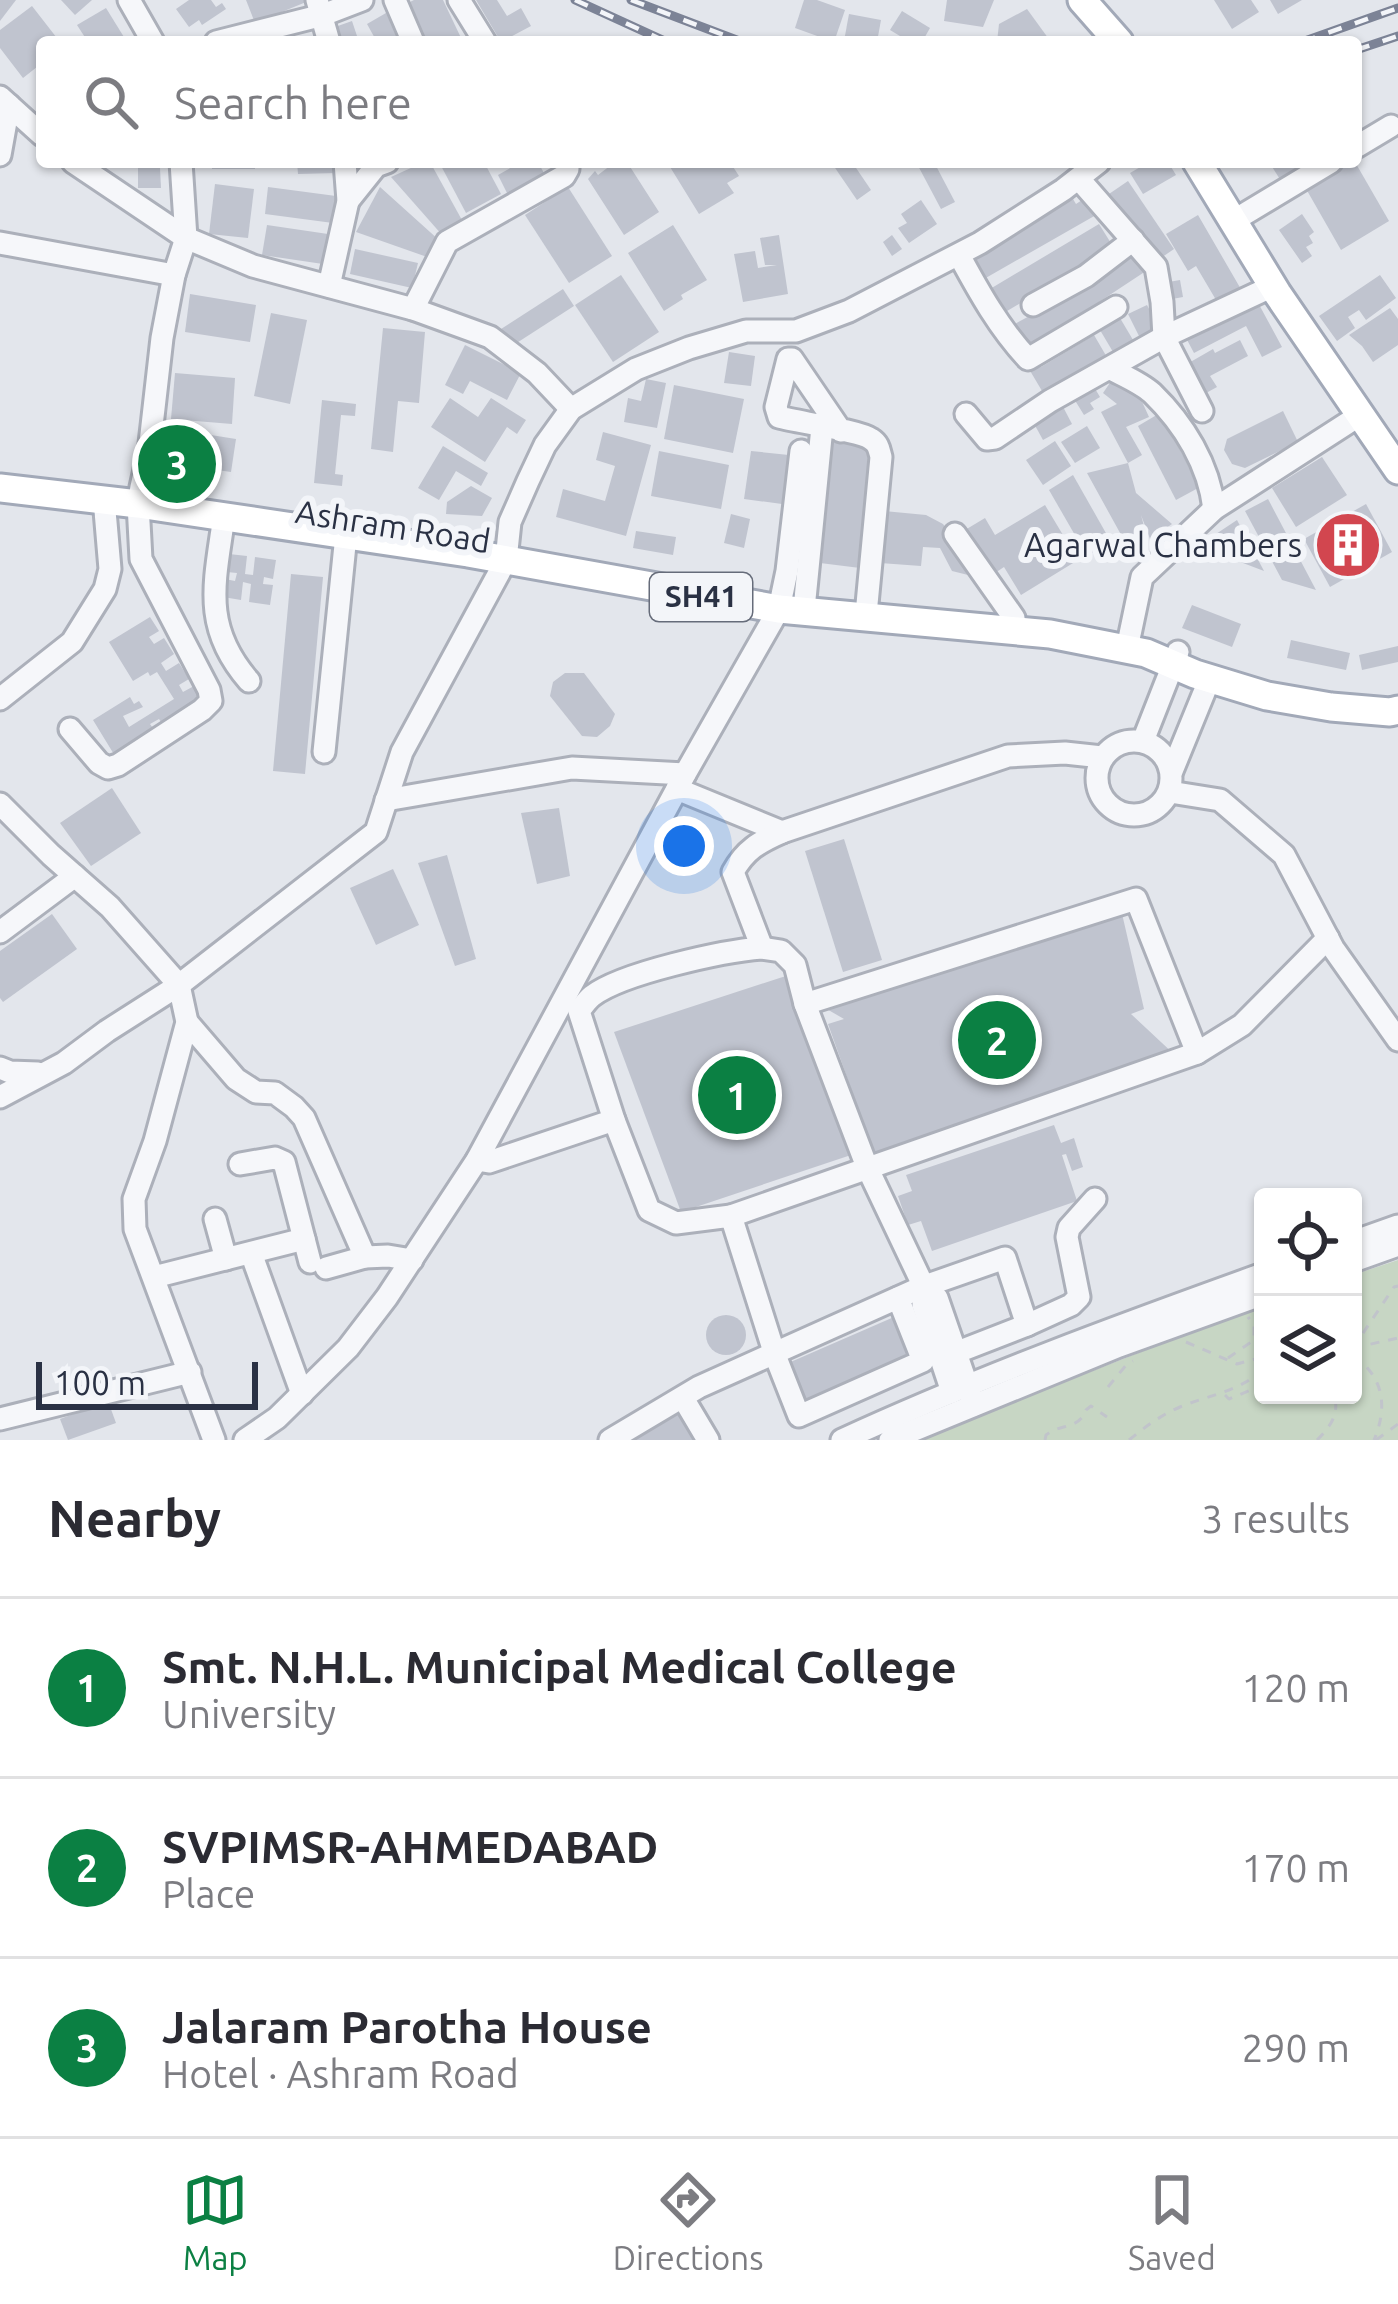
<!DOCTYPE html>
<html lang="en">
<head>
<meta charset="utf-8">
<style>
  body { margin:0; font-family:Ubuntu,sans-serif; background:#f7f7f7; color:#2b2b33 }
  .controls { position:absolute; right:36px; bottom:36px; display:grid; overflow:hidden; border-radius:12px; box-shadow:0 3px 9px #0004 }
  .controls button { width:108px; height:108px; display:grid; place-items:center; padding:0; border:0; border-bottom:3px solid #e1e1e2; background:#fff; color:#2b2b33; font:60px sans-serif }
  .scale { position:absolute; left:36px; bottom:30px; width:222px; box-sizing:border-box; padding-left:12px; border:6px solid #2a3144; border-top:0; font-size:33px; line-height:42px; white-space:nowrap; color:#2a3144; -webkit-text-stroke:9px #f3f5f9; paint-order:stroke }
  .you { position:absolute; left:684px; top:846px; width:42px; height:42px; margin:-30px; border:9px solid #fff; border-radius:50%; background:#1a73e8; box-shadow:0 0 0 18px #1a73e833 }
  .badge { display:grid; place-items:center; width:78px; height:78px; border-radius:50%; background:#0b8043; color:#fff; font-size:39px; font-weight:700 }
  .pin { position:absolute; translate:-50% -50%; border:6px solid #fff; box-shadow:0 3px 12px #0006 }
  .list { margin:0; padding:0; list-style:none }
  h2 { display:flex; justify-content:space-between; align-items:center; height:156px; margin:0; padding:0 48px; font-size:51px }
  h2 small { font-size:39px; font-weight:400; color:#7c7c81 }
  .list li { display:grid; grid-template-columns:78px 1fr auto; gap:36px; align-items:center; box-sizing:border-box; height:180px; padding:0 48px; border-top:3px solid #e1e1e2 }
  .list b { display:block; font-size:45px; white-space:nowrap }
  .list p { margin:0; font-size:39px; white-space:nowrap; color:#7c7c81 }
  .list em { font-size:39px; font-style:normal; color:#7c7c81 }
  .icon { flex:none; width:66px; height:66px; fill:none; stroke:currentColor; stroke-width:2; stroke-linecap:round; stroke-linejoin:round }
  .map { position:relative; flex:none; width:1398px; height:1440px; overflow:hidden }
  .search { position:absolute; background:#fff; box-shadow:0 3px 9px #0004; left:36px; right:36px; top:36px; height:132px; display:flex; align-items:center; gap:30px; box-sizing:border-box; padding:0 42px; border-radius:12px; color:#7c7c81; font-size:45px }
  .sheet { height:696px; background:#fff }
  nav { display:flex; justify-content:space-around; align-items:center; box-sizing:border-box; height:168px; border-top:3px solid #e1e1e2; background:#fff; font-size:33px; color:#7c7c81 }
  nav a { display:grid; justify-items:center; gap:6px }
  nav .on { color:#0b8043 }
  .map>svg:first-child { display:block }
  .green { fill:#c7d6c4 }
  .building { fill:#c0c4cf }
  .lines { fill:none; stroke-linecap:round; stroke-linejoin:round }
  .minor-casing { stroke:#acb0ba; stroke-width:27 }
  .major-casing { stroke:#a2a9b8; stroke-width:33 }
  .path { stroke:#c1c4cb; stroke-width:3; stroke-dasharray:9 9; stroke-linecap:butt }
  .minor { stroke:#f6f7fa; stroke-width:21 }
  .major { stroke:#fff; stroke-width:27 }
  .rail-casing { stroke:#7c8396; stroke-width:9 }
  .rail { stroke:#f3f5f9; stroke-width:4.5; stroke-dasharray:14; stroke-linecap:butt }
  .labels { text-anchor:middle; stroke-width:12; stroke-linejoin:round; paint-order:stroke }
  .shield { fill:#f3f5f9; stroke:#666c7a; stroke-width:3 }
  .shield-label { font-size:30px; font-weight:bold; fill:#2a3144 }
  .street-label { font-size:33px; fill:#2a3144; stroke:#f3f5f9 }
  .poi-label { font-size:33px; fill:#2a3144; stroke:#f3f5f9; text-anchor:end }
</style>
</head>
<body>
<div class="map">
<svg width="1398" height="1440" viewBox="0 0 1398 1440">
  <rect width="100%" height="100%" fill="#e3e6ec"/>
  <polygon class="green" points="1398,1260 1398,1440 917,1440 1263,1304 1263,1395 1353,1395 1353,1275"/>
  <g class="building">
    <polygon points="0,0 16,0 0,21"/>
    <polygon points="61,0 92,0 75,15"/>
    <polygon points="189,0 211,0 216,7 222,3 226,9 202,25 199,20 189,27 176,9"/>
    <polygon points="246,0 311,0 255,23"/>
    <polygon points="414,0 443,0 462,40 426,42 408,3"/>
    <polygon points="476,0 497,0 507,16 521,8 531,26 501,42"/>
    <polygon points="804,0 817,0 845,10 834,42 795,28"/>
    <polygon points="947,0 994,0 983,27 944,21"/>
    <polygon points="1214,0 1251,0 1259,12 1232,29"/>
    <polygon points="1270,0 1302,0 1278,14"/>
    <polygon points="32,6 60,42 42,42 42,63 23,78 0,48 0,30"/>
    <polygon points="106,8 127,42 88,42 77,25"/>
    <polygon points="1027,9 1051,42 997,42 999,24"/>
    <polygon points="902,11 930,28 922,42 910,42 890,30"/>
    <polygon points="386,13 402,42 377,42 367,24"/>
    <polygon points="849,14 881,20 877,42 844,41"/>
    <polygon points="352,21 359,42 341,42 335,27"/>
    <rect x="212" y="162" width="43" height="7"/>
    <polygon points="297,162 337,162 337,173 298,174"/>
    <polygon points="424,162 430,162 463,222 443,236 391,177"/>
    <polygon points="439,162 484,162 501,194 466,213"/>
    <polygon points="521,162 538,162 545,175 508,195 498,175"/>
    <polygon points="615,162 627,162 659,212 624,235 588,179 595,171 598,175"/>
    <polygon points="667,162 730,162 739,176 727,183 734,193 699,214"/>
    <polygon points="831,162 852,162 871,190 857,200"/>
    <polygon points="916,162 934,162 955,202 941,209"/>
    <polygon points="1149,162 1168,162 1176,175 1143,194 1130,173"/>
    <polygon points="1269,162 1300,162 1306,174 1281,181"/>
    <polygon points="1348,162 1355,162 1389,221 1341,250 1305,187"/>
    <polygon points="138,168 160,168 161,188 138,188"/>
    <polygon points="1128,181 1174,249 1155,262 1109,194"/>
    <polygon points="215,184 254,189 248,238 209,234"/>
    <polygon points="268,187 336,196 333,223 265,214"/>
    <polygon points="380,187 440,241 430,258 356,232"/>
    <polygon points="568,187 612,256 569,283 525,215"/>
    <polygon points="1085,198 1096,215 984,279 990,289 1099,224 1114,248 997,317 965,258 1073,199 1076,204"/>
    <polygon points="921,200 937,224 909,243 898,228 907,223 901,214"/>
    <polygon points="1302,214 1314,232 1309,236 1313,243 1306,247 1312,256 1302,263 1279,230"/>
    <polygon points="1198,215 1242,291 1219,305 1196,266 1188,271 1166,234"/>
    <polygon points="267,225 328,234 323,264 262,255"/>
    <polygon points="673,225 707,280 681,295 683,299 664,311 628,253"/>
    <polygon points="779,235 788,294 743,302 734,254 755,251 758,268 777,265 765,265 760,238"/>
    <polygon points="892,235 902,249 892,256 883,242"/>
    <polygon points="1132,248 1146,271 1099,302 1099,308 1022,352 1009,327 1046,307"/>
    <polygon points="355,249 418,263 412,288 350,274"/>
    <polygon points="621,275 659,332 613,362 575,305"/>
    <polygon points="1380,275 1396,298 1366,320 1359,310 1348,317 1355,328 1337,341 1319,316"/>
    <polygon points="1180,280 1183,297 1167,300 1163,283"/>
    <polygon points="563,289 574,306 512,346 501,329"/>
    <polygon points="190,294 256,305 250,342 185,332"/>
    <polygon points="1256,299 1282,347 1262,357 1246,326 1194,353 1185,336"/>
    <polygon points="1147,305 1159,328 1140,338 1128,314"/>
    <polygon points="1390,308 1398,319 1398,345 1373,362 1362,346 1349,335"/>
    <polygon points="271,313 307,320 290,404 254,396"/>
    <polygon points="1120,318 1136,345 1116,357 1100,330"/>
    <polygon points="383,328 425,332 419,403 398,401 393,452 371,449"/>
    <polygon points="1094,335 1108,359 1045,396 1029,369 1041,367"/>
    <polygon points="1240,340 1248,356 1210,376 1217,387 1197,398 1180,368 1213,349 1215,353"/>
    <polygon points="465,345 521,373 507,400 470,381 463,394 445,385"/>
    <polygon points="729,352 755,356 751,386 724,383"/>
    <polygon points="175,373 235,378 232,424 171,419"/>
    <polygon points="1114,377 1139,395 1149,417 1126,427 1142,455 1128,463 1101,412 1117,404 1103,393"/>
    <polygon points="646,379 666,383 657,428 624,422 628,398 641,401"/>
    <polygon points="1091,382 1100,397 1090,403 1094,409 1084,415 1071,394"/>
    <polygon points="674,385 744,399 733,453 664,439"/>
    <polygon points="450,398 478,417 491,398 526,420 517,434 507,427 485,462 431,427"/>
    <polygon points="322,400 356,404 355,416 341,415 335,474 343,475 342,486 314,483"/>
    <polygon points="1061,403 1072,424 1043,440 1032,420"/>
    <polygon points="1283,411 1298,442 1245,468 1232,464 1224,450 1227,439"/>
    <polygon points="1160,413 1200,487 1176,500 1138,426"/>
    <polygon points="1087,426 1100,448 1075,463 1061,442"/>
    <polygon points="173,429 236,439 231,472 168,463"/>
    <polygon points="603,432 651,445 626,536 556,517 563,489 605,501 615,466 596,460"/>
    <polygon points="827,435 869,444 860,568 812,562"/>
    <polygon points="1055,441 1071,466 1043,485 1026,460"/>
    <polygon points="443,446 488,473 481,486 456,471 439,500 418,488"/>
    <polygon points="659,451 729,465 721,509 651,496"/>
    <polygon points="751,451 789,455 782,504 744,499"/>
    <polygon points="1322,457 1347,495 1296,527 1272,488"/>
    <polygon points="1128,463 1136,493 1172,524 1150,539 1141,515 1148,541 1130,551 1087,473"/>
    <polygon points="1073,475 1111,542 1087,556 1049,490"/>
    <polygon points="471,486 492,498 482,516 446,514 447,502"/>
    <polygon points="1268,499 1316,590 1282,580 1245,511"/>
    <polygon points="1366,504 1392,552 1330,587 1304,539"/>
    <polygon points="1045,505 1078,560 1021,595 1004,567 992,575 965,530 985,518 995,535"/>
    <polygon points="884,511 926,515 943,524 971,562 968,575 952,571 940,548 923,547 921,566 880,563"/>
    <polygon points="731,514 750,519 744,548 724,543"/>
    <polygon points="1237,520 1264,571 1222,555 1213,536"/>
    <polygon points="636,531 676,537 673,555 633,548"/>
    <polygon points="229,554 247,556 245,574 253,575 255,557 276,560 273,579 264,577 263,584 273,585 270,605 249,602 251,584 243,582 241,600 223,597 225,579 235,581 237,573 227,572"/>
    <polygon points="291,574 323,577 305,774 273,771"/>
    <polygon points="1192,605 1241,624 1232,647 1182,628"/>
    <polygon points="150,617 159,631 149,637 154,644 164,638 174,654 161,663 166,671 179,663 189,679 179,685 183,692 194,686 203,700 163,725 159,719 150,724 155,731 115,756 93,720 130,697 134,704 139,701 143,707 123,716 129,727 174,699 157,672 150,676 148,672 133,681 109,642"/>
    <polygon points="1291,640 1350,653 1346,670 1287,658"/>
    <polygon points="1398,646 1398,662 1362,670 1359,655"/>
    <polygon points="565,673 584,673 615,714 610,726 597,737 582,736 550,696 553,682"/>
    <polygon points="112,788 141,833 91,866 60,823"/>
    <polygon points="559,808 570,876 537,884 521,813"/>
    <polygon points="844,839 882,960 843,972 805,851"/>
    <polygon points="447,855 476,959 455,966 418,863"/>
    <polygon points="393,869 419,925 376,945 350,888"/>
    <polygon points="1120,905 1144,1009 1131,1014 1177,1057 874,1153 828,1024 844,1019 825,1008"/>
    <polygon points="52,914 77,949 3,1002 0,998 0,951"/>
    <polygon points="795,973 857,1153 681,1212 614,1032"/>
    <polygon points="1054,1125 1061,1143 1074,1138 1083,1167 1072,1171 1066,1154 1062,1155 1077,1201 932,1251 921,1221 908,1225 898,1196 912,1191 906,1175"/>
    <circle cx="726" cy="1335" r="20"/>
    <polygon points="894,1317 912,1358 804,1405 786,1364"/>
    <polygon points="108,1401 116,1423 68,1440 60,1419"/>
    <polygon points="681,1407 700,1440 624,1440"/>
  </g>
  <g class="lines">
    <g class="minor-casing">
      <g id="minor">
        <polyline points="129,0 153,42"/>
        <polyline points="317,0 329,42"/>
        <polyline points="395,0 413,42"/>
        <polyline points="459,0 485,42"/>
        <polyline points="216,42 323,15 362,0"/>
        <polyline points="0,97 42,135"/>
        <polyline points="1356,147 1391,126"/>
        <polyline points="0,155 9,105"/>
        <polyline points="73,162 186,238 253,266 413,309 490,337 537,373 571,409"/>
        <polyline points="1079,179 1156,267 1162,302 1164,337 1202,411"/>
        <polyline points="348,201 376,166 387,162"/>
        <polyline points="1233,221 1331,162"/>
        <polyline points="0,243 174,275"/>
        <path d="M 959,255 C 979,292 999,328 1028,359 L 1116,307"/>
        <polyline points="329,286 348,201 345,162"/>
        <polyline points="1033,305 1086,276 1133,240"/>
        <polyline points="413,309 447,242 564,176 568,169 567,162"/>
        <path d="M 1111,369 C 1124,376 1141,383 1152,393 C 1184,424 1209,465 1214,509"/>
        <polyline points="966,414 987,439 995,438 1050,401 1164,337 1273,286"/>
        <path d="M 841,431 L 792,359 L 788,359 L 776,407 L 779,417 C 798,422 860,431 871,439 C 879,444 879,450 881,457 L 867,604"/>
        <path d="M 224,516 C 215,582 201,626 249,681"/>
        <polyline points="955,534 1014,618"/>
        <polyline points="805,599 822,427"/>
        <polyline points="1124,648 1129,639 1142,577 1214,509 1360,415"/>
        <polyline points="0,699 72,642 105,589 110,569 104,499"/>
        <polyline points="70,729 99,763 108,768 118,765 202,710 211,701 209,690 141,559 138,504 141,487 149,452 162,338 174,275 186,238 181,162"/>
        <circle cx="1134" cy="778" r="37"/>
        <polyline points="1143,741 1178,652"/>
        <polyline points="324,752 346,535"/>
        <polyline points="1172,771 1210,678"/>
        <polyline points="677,789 782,832 1008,756 1065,753 1102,757"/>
        <polyline points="1170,792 1220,800 1284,855 1333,948 1398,1040"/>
        <polyline points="386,800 572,768 685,774"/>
        <polyline points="0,804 51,855 110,907 179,985 187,1022 155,1141 134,1199 135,1229 214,1440"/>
        <polyline points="0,932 75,876"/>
        <polyline points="762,948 781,951 795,965 805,1004 867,1167 924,1287 937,1298 974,1405"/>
        <polyline points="187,1022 236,1079 256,1092 275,1093 294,1107 304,1118 365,1257 388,1256 412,1260"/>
        <polyline points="1197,1053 1242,1025 1328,938"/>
        <polyline points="0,1068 10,1072 38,1073"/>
        <polyline points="0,1097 64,1063 107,1031 179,985 376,832 402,752 506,560 510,522 528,481 545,445 571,409 636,369 689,348 746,331 796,331 849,311 980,243 1063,190 1099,162"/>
        <polyline points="614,1120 649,1210 676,1223 731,1216 775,1355 799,1416 923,1361 898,1298"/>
        <path d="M 477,1160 L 489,1162 L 614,1120 L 579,1011 C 583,1006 587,1000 592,996 C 622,973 723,951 762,948 L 733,872 C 745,850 759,842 782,832"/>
        <polyline points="240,1164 275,1158 284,1162 310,1262"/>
        <polyline points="731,1216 1197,1053 1136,899 805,1004"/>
        <polyline points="215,1219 226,1259"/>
        <polyline points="1353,1242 1398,1226"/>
        <polyline points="251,1253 302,1394"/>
        <polyline points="1353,1261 1398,1245"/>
        <polyline points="326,1268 365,1257"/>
        <polyline points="154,1277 304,1239"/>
        <polyline points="924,1287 923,1305 952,1392"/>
        <polyline points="1027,1325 1071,1305 1079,1297 1067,1237 1069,1228 1095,1199"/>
        <polyline points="683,1398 708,1440"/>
        <polyline points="0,1419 190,1372"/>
        <polyline points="245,1440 277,1418 348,1348 387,1297 477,1160 685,774 779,609 787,571 801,451"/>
        <polyline points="610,1440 699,1387 922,1287 1005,1258 1027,1325 955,1353"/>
        <path d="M 842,1440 C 979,1377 1121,1325 1263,1274"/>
        <polyline points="890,1440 1119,1346 1263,1294"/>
      </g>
    </g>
    <g class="major-casing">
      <g id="major">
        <polyline points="1082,0 1119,42"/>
        <polyline points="1197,162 1277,293 1398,470"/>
        <polyline points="0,488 138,504 468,553 779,609 1050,634 1146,653 1195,674 1267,696 1331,707 1390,712 1398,710"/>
      </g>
    </g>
    <g class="path">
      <polyline points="1186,1342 1237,1364 1263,1357"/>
      <polyline points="1353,1348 1394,1287 1398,1286"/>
      <polyline points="1353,1348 1398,1338"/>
      <path d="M 1353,1356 C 1384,1376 1388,1407 1374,1440"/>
      <polyline points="1228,1358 1254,1340 1254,1325 1248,1317"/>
      <polyline points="1108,1387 1127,1364 1133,1361"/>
      <polyline points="1225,1395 1229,1399 1263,1385"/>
      <path d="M 1045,1440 L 1046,1435 C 1061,1423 1079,1430 1086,1410 L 1091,1406 L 1107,1417"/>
      <path d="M 1129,1440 C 1145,1427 1161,1415 1180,1407 C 1209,1395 1238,1392 1263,1370"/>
      <path d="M 1317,1440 C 1330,1427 1340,1414 1334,1395"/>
      <polyline points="1376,1440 1398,1424"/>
    </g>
    <use href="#minor" class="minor"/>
    <use href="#major" class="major"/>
    <g class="rail-casing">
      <g id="rail">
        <polyline points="575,0 667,42"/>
        <polyline points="631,0 742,42"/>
        <polyline points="1302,42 1398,8"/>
        <polyline points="1356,50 1398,36"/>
      </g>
    </g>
    <use href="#rail" class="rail"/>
  </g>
  <defs>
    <g id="building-disc" transform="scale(3.45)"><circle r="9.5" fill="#d2464f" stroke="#f3f5f9"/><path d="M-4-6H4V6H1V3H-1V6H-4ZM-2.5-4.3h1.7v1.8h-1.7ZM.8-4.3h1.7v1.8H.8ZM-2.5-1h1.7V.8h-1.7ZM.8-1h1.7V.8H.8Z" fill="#fff"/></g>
  </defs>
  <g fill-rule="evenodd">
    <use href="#building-disc" x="1348" y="545"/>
  </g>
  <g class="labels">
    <rect class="shield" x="650" y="573" width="102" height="48" rx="9"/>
    <g class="shield-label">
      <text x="701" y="607">SH41</text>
    </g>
    <g class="street-label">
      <text transform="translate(393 526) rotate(9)" y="12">Ashram Road</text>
    </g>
    <g class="poi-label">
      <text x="1302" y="557">Agarwal Chambers</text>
    </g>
  </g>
</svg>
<div class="controls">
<button><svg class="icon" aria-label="locate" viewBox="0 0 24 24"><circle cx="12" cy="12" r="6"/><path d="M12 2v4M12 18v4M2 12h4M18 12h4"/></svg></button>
<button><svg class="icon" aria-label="layers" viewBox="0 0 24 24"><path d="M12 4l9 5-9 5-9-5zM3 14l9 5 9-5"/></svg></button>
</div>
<div class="scale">100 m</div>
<div class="you"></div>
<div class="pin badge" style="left:737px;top:1095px">1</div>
<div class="pin badge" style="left:997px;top:1040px">2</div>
<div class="pin badge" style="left:177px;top:464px">3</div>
<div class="search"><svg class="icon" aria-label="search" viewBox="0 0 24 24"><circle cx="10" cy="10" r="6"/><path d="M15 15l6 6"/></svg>Search here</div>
</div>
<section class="sheet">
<h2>Nearby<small>3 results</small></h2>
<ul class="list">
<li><span class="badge">1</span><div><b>Smt. N.H.L. Municipal Medical College</b><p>University</p></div><em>120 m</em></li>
<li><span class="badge">2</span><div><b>SVPIMSR-AHMEDABAD</b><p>Place</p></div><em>170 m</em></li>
<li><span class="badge">3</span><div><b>Jalaram Parotha House</b><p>Hotel · Ashram Road</p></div><em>290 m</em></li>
</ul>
</section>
<nav>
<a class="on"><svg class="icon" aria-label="map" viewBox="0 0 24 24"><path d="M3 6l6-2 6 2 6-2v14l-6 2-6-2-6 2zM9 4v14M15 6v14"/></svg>Map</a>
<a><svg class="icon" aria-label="directions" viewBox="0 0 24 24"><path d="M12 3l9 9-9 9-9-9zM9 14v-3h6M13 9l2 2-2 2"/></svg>Directions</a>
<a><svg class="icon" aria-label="saved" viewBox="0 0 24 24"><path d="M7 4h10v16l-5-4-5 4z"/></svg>Saved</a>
</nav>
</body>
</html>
